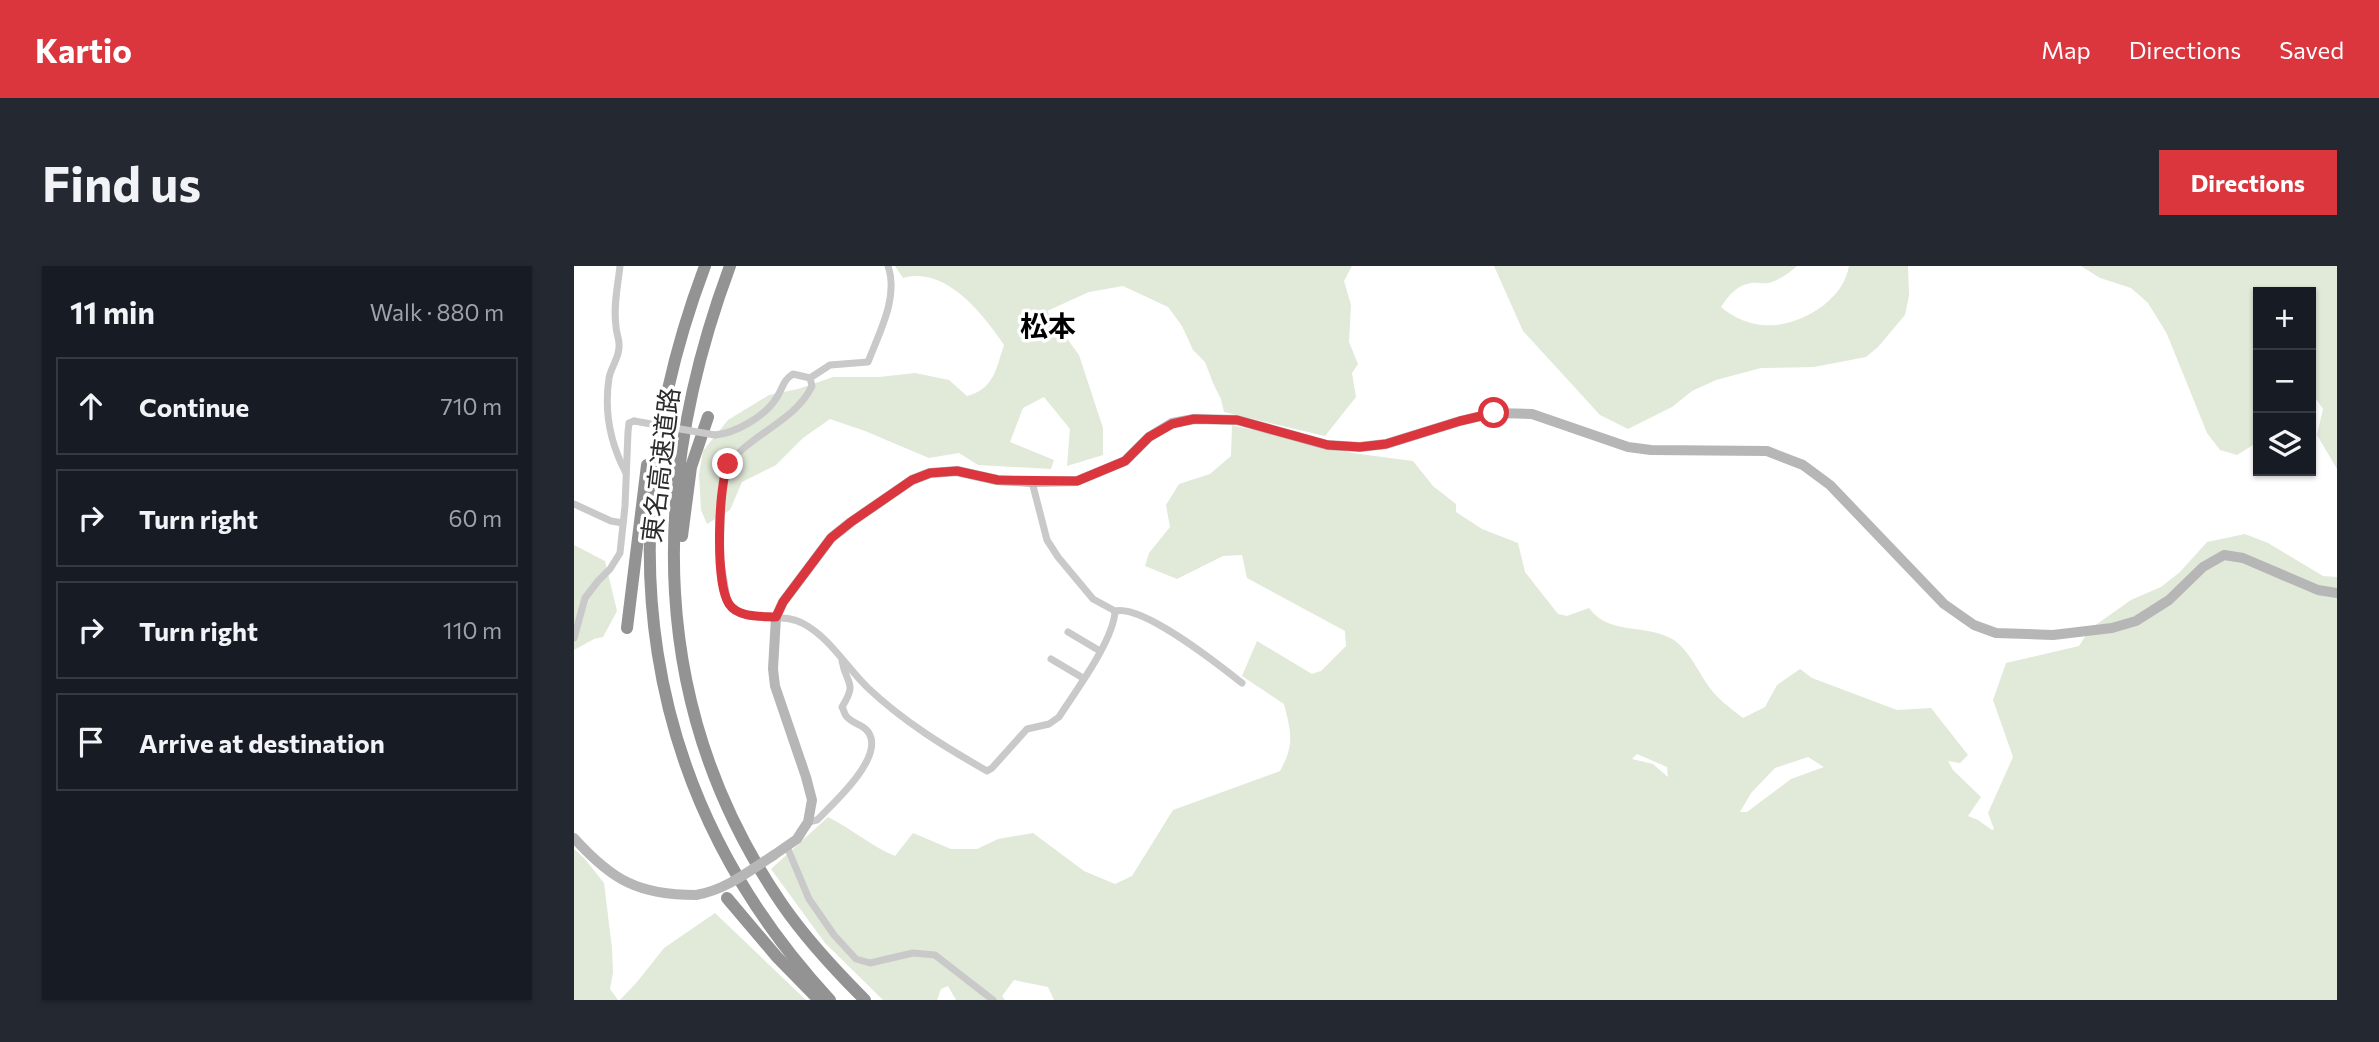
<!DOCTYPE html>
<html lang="en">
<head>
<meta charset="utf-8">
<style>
  body { margin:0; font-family:Commissioner,"Noto Sans JP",sans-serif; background:#242831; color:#f1f3f6 }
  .controls { position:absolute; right:21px; top:21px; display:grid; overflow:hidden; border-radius:0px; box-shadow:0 2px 5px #0004 }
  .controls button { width:63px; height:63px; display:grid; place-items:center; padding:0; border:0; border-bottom:2px solid #363941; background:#171b24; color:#f1f3f6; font:35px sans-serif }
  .stop { position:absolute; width:21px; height:21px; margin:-16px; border:5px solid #db353e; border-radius:50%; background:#fff }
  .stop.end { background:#db353e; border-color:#fff; box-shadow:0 2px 7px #0008 }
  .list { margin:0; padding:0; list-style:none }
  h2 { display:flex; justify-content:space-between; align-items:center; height:91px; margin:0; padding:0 28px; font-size:30px }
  h2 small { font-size:23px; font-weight:400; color:#9ea1a6 }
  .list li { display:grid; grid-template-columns:46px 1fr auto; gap:21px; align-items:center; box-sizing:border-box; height:98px; margin:0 14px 14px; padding:0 14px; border:2px solid #363941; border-radius:0px }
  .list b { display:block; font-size:26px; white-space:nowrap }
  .list em { font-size:23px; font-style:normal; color:#9ea1a6 }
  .icon { flex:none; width:38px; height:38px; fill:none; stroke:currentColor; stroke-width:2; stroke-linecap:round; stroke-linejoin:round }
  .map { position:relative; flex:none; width:1763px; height:734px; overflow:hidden; border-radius:0px }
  header { display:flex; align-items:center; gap:42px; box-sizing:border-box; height:98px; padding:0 35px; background:#db353e; color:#fff }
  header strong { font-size:33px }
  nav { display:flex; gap:38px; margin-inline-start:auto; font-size:24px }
  .intro { display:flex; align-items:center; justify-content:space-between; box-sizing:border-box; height:168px; padding:0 42px }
  h1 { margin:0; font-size:49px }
  .button { padding:18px 32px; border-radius:0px; background:#db353e; color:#fff; font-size:24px; font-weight:700 }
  main { display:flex; gap:42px; padding:0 42px }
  aside { flex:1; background:#171b24; border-radius:0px; box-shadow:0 2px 5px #0004 }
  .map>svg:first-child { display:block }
  .green { fill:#e1e9d9; fill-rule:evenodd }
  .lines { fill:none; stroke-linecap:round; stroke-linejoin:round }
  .street { stroke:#c9c9c9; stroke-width:7 }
  .secondary { stroke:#b6b6b6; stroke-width:10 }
  .highway { stroke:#939393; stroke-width:12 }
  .street-bridge { stroke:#c9c9c9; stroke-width:7 }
  .secondary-bridge { stroke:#b6b6b6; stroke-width:10 }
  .route { stroke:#db353e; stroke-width:9 }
  .labels { text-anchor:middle; stroke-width:7; stroke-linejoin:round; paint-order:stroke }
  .street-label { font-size:26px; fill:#2c2c2c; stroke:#fff }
  .neighbourhood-label { font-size:28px; font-weight:bold; fill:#000; stroke:#fff }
</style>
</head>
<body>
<header>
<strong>Kartio</strong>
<nav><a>Map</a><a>Directions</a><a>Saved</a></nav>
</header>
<div class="intro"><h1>Find us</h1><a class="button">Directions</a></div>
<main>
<aside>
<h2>11 min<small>Walk · 880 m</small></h2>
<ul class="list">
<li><svg class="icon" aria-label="ahead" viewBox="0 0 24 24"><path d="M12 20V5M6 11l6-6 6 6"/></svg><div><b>Continue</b></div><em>710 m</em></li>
<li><svg class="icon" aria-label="right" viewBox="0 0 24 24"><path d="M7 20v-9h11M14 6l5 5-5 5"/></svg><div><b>Turn right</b></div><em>60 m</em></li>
<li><svg class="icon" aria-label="right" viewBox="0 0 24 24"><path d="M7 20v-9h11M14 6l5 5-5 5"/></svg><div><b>Turn right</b></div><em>110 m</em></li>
<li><svg class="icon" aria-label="arrive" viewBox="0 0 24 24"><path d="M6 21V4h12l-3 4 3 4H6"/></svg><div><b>Arrive at destination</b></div></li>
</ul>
</aside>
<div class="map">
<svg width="1763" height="734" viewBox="0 0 1763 734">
  <rect width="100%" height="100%" fill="#fff"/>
  <g class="green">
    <path d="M 321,0 L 778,0 L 770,15 L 777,39 L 775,76 L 784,98 L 778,107 L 782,131 L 751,170 L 650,146 L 647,133 L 639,117 L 631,96 L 619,84 L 608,60 L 594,41 L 549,20 L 515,26 L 473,45 L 505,89 L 529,162 L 529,189 L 493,200 L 496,163 L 470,131 L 449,142 L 436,176 L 480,194 L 477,203 L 404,199 L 385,187 L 355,192 L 291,165 L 256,153 L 229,172 L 202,199 L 168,216 L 156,244 L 133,258 L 127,244 L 125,209 L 129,185 L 154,154 L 195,129 L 224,123 L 259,111 L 305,111 L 341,107 L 375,114 L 393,130 C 420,123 422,103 430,79 C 409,48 372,0 329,12 Z"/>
    <path d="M 920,0 L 1223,0 C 1215,7 1204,15 1194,17 C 1188,18 1182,16 1177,17 C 1163,19 1154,30 1147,41 C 1156,49 1168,55 1181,58 C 1217,66 1269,38 1275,0 L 1334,0 L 1335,30 L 1331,49 L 1304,81 L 1292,91 L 1240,101 L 1187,102 L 1142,114 L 1118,125 L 1098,141 L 1054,163 L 1026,149 L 949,65 Z"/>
    <polygon points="1507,0 1763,0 1763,203 1743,169 1749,143 1737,126 1737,26 1684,26 1684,176 1663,189 1646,184 1633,167 1593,68 1574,37 1557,22 1526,12"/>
    <path d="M 658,159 L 778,187 L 839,195 L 859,220 L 882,238 L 882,246 L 908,263 L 944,277 L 951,306 L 984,348 L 993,350 L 1015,342 C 1035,370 1073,357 1100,374 C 1115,385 1123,403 1133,418 C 1142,432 1156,442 1169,452 L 1191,441 L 1203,419 L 1226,403 L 1238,412 L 1323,444 L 1357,442 L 1394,489 L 1386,497 L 1374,495 L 1379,504 L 1407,531 L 1394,550 L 1404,554 L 1418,564 L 1420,563 L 1414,547 L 1439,491 L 1419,434 L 1432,397 L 1505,380 L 1516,363 L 1557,334 L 1587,321 L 1606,306 L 1633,276 L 1671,268 L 1694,277 L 1749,310 L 1763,311 L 1763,734 L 480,734 L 474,721 L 440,714 L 428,730 L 431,734 L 382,734 L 374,720 L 367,723 L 363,734 L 309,734 L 251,677 L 197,603 L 254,551 C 278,563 297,580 321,590 L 339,567 L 377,583 L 403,583 L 424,573 L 459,567 L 510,605 L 541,618 L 558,610 L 599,544 L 706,505 C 721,478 717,466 710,438 L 668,410 L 683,375 L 738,408 L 747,405 L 772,380 L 771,365 L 673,312 L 668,289 L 649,290 L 603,313 L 571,300 L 575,287 L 596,261 L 592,239 L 605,218 L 636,208 L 657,190 ZM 1063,488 L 1093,501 L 1094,511 L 1079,498 L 1058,493 ZM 1234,491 L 1250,501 L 1217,513 L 1173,546 L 1166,546 L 1177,527 L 1201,502 Z"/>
    <polygon points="0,279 31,295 43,345 29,371 20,373 0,384"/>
    <polygon points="0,583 10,592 30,617 38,682 39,707 36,723 44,734 0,734"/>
    <polygon points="141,647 232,734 46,734 63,716 90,682"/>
  </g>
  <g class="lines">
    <g class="street">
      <path d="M 46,0 C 44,19 39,40 42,60 C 42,67 46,74 45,81 C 45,92 37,101 35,112 C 30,145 36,177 52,207"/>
      <path d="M 236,112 L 256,99 L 294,96 C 305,67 325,31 314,0"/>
      <path d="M 141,169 C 162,167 192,150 203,131 C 209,122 209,114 219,108 L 236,112 L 238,120 C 219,160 167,169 149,209 L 146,291 L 154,338 C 174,358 207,345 230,358 C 256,372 273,402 294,422 C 330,456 371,481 413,505 L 418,502 L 453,463 L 475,458 L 485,451 C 501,426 540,374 541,345"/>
      <path d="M 458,216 L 473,274 L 484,291 L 519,333 L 541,345 C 569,338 645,399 668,417"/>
      <polyline points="0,238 37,255 49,257"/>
      <polyline points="494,366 526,385"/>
      <polyline points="0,372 11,332 24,315 36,303 46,287 51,240 54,166 55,157 60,155"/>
      <polyline points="477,393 509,412"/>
      <path d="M 234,556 L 243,554 C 259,538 304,497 297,472 C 294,459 280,459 273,451 C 270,448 270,444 268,441 C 284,415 272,419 268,395"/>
      <polyline points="213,581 235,633 260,669 282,693 296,697 339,687 361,689 419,734"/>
    </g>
    <g class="secondary">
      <path d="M 0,572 C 38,614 64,629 122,629"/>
      <polyline points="200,589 223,573 228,565 234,556 238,534 232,511 201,420 199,403 202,351 209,336 257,272 277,256 338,214 356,207 383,205 423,214 458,216 503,215 551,195 575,171 598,157 620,153 663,154 753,179 786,181 812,178 886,155 920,147 958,148 1054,181 1077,184 1193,185 1229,199 1256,219 1370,338 1400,359 1422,367 1479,369 1538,362 1562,355 1595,334 1629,301 1650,289 1669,292 1744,324 1763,327"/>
    </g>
    <g class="highway">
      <path d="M 131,0 C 32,263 62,524 256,734"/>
      <path d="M 156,0 C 75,218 73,441 208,638 C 232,673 261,704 291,734"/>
      <polyline points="108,270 117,201 134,151"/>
      <polyline points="53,362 73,199"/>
      <polyline points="153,632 203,691 245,734"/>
    </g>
    <polyline class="street-bridge" points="60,155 141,169"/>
    <path class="secondary-bridge" d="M 122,629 C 152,624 175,605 200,589"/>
  </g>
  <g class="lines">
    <path class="route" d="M 154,198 C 144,221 141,317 155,338 C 164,352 188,350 202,351 L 209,336 L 257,272 L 277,256 L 338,214 L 356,207 L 383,205 L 424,214 L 503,215 L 551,195 L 575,171 L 598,158 L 620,153 L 663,154 L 754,179 L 786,181 L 812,178 L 886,155 L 920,147"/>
  </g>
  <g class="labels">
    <g class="street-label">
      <text transform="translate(87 199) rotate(-83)" y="9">東名高速道路</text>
    </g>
    <g class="neighbourhood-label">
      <text x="474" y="70">松本</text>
    </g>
  </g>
</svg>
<div class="controls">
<button>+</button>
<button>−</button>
<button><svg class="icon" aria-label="layers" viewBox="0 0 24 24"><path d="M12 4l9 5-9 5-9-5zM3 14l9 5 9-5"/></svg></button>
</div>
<div class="stop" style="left:920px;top:147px"></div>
<div class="stop end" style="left:154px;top:198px"></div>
</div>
</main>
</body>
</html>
